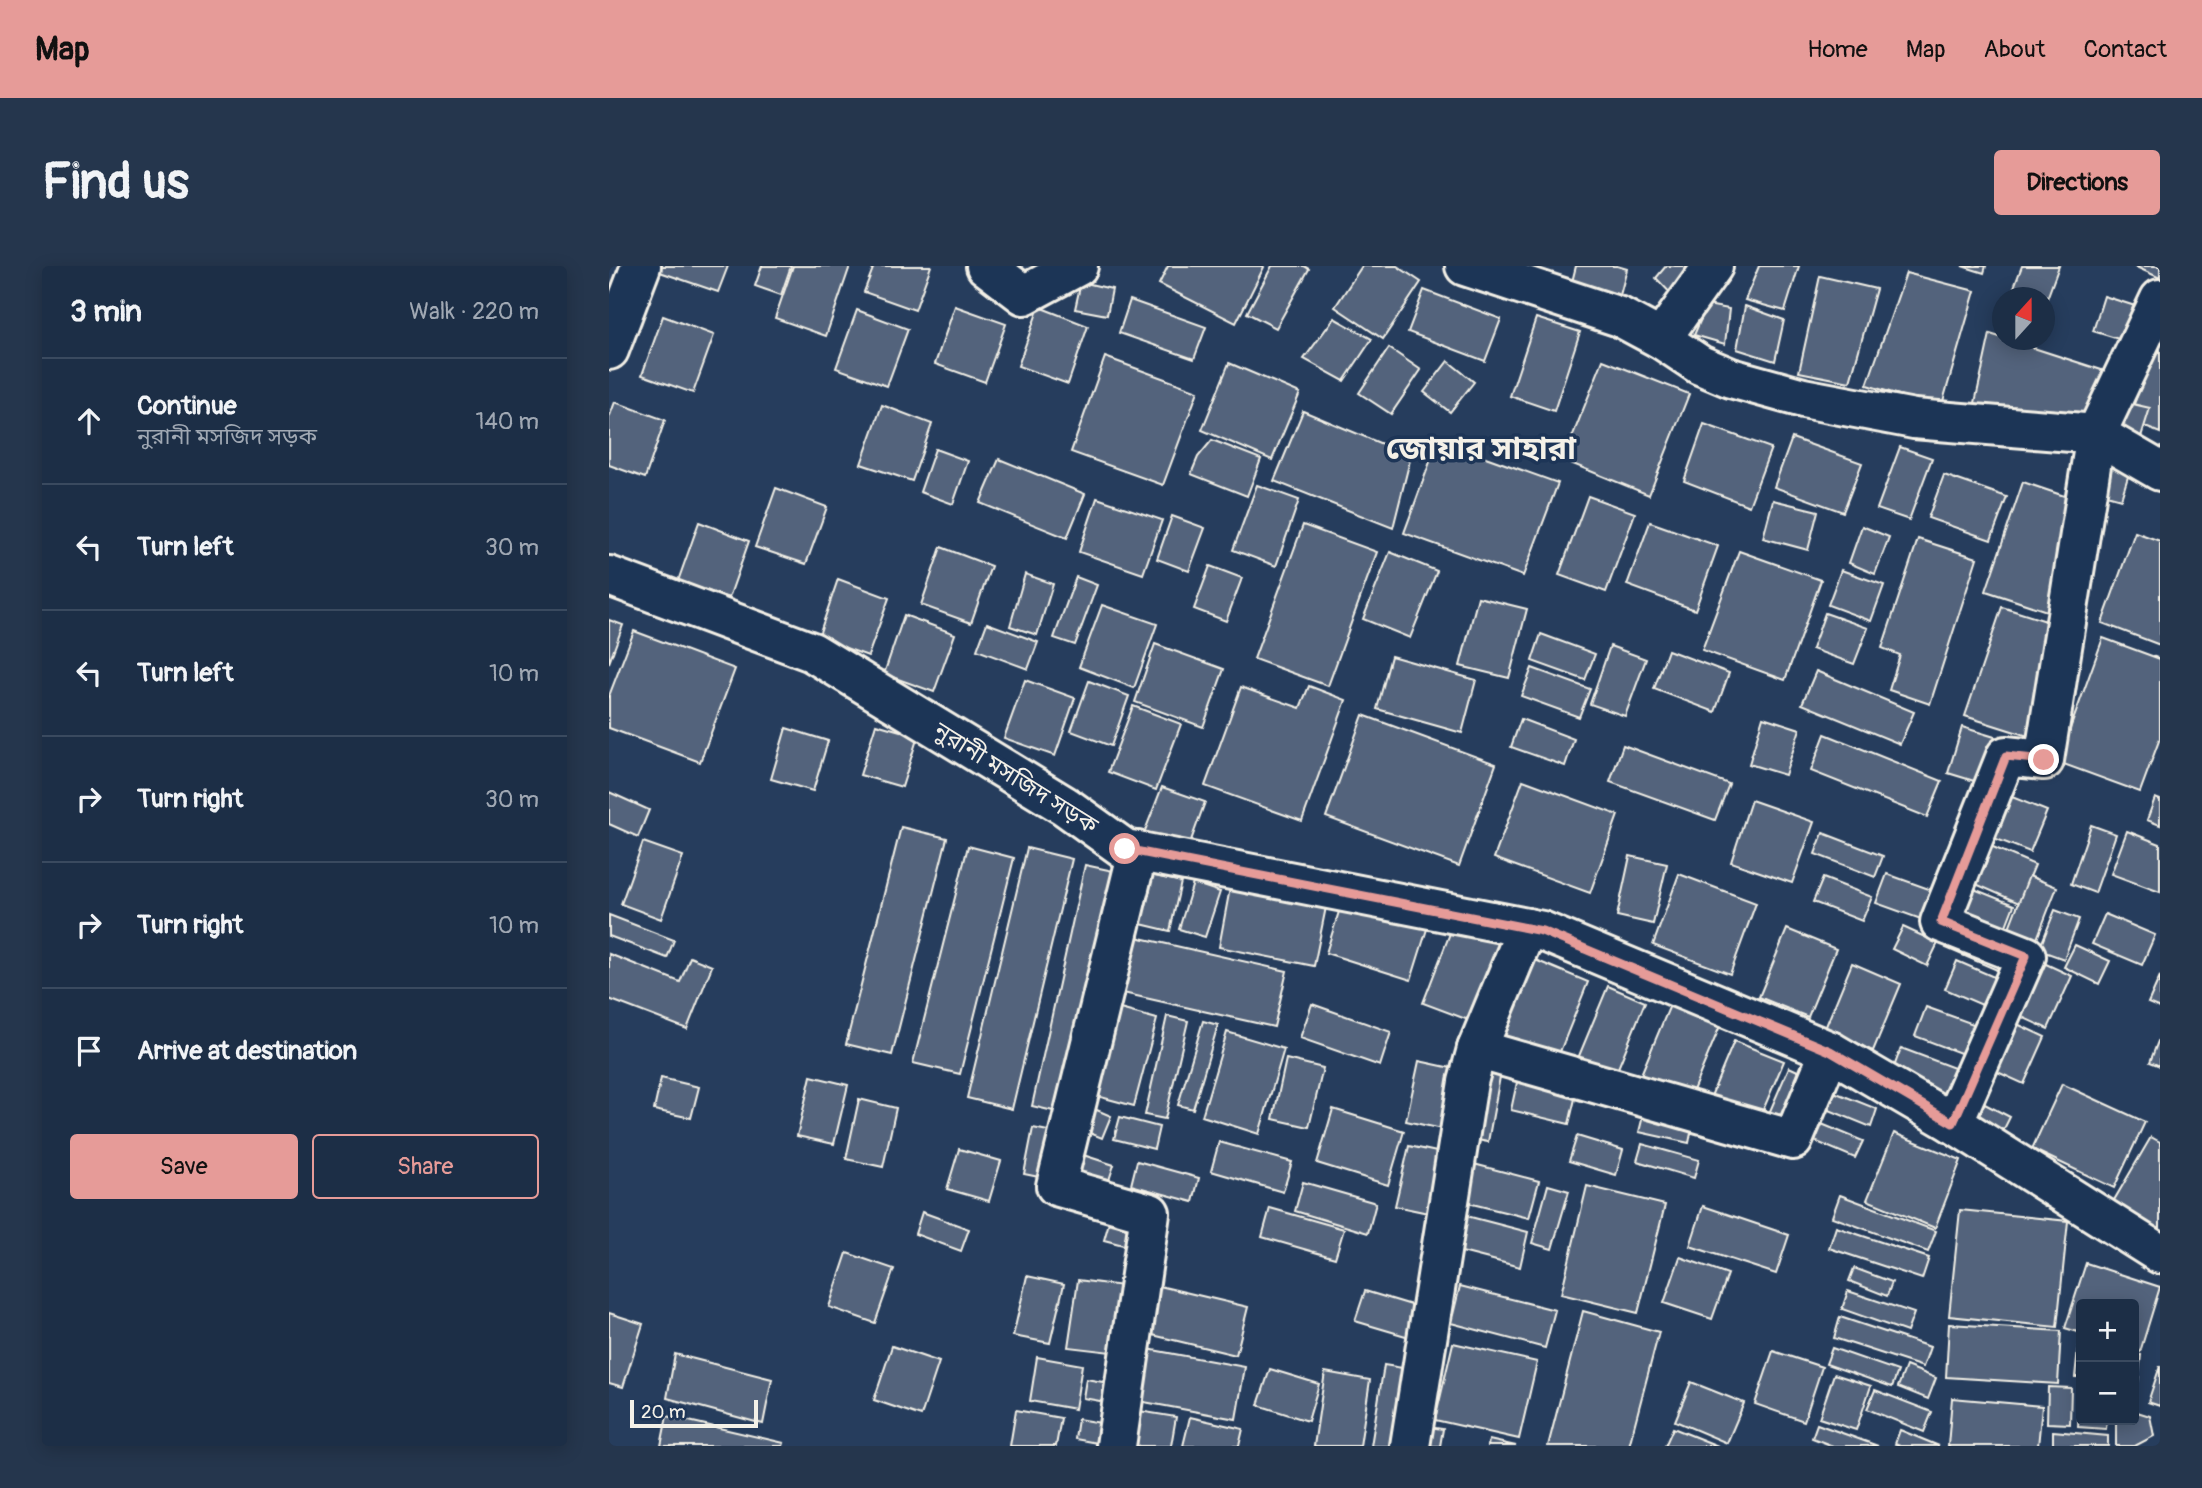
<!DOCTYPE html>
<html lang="en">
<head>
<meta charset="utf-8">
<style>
  body { margin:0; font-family:Pangolin,"Noto Sans Bengali",sans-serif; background:#25364d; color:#f1f3f6 }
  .controls { position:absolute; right:21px; bottom:21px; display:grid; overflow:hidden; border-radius:7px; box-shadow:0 4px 18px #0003 }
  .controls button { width:63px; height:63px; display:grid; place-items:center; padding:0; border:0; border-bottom:2px solid #3a4a5f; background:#1c2e46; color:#f1f3f6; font:35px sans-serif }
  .compass { position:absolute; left:1383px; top:21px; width:63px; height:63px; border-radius:50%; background:#1c2e46; box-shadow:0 4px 18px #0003; rotate:21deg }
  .scale { position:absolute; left:21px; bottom:18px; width:128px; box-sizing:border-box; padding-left:7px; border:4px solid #f4f1e8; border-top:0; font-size:19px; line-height:24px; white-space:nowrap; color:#f4f1e8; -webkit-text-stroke:5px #1d3557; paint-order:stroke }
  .stop { position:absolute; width:21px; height:21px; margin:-16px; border:5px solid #e69b98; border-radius:50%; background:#fff }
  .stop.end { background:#e69b98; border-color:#fff; box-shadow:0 2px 7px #0008 }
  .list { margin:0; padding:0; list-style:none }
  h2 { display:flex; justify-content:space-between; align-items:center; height:91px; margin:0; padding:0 28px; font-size:30px }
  h2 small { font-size:23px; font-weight:400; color:#a0a8b3 }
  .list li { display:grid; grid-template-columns:46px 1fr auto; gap:21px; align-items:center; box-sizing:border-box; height:126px; padding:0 28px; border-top:2px solid #3a4a5f }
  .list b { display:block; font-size:26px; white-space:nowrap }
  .list p { margin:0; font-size:23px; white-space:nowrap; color:#a0a8b3 }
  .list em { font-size:23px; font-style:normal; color:#a0a8b3 }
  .actions { display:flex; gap:14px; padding:21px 28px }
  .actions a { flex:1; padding:16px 0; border:2px solid #e69b98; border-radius:7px; text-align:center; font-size:24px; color:#e69b98 }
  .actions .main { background:#e69b98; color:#111 }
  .icon { flex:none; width:38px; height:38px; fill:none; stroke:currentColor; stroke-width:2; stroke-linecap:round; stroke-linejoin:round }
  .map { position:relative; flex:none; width:1551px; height:1180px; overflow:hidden; border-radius:7px }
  header { display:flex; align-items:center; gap:42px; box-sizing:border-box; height:98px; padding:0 35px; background:#e69b98; color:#111 }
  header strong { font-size:33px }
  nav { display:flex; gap:38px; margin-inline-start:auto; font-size:24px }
  .intro { display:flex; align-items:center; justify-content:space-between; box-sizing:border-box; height:168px; padding:0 42px }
  h1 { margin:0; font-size:49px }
  .button { padding:18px 32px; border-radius:7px; background:#e69b98; color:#111; font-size:24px; font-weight:700 }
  main { display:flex; gap:42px; padding:0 42px }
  aside { flex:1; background:#1c2e46; border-radius:7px; box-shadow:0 4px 18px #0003 }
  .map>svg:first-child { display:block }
  .building { fill:#52647b; stroke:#f4f1e8; stroke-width:2 }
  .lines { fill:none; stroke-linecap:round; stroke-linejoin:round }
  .street-casing { stroke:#f4f1e8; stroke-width:44 }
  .street { stroke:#1d3557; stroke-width:38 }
  .route { stroke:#e69b98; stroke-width:9 }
  .labels { text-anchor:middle; stroke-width:7; stroke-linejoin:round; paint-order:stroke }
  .street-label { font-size:24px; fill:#f4f1e8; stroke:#1d3557 }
  .district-label { font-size:32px; font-weight:bold; fill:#f4f1e8; stroke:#1d3557 }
</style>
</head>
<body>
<header>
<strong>Map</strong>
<nav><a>Home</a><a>Map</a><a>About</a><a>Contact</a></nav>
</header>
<div class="intro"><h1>Find us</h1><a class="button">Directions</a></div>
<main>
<aside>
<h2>3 min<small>Walk · 220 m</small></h2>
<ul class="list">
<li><svg class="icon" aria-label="ahead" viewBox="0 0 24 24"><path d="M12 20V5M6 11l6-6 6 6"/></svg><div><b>Continue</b><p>নুরানী মসজিদ সড়ক</p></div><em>140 m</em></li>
<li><svg class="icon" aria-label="left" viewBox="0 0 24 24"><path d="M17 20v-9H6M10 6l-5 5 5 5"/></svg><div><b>Turn left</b></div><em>30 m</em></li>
<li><svg class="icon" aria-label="left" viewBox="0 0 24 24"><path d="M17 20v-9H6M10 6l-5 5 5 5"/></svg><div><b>Turn left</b></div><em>10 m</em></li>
<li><svg class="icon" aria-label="right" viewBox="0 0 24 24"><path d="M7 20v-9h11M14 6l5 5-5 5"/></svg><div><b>Turn right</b></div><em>30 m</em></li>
<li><svg class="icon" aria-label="right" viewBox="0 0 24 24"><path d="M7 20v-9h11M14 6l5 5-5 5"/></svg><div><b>Turn right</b></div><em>10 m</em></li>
<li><svg class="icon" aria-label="arrive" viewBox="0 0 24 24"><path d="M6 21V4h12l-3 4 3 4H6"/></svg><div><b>Arrive at destination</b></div></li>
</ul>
<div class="actions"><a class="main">Save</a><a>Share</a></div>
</aside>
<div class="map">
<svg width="1551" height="1180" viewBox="0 0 1551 1180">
  <rect width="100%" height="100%" fill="#263d5d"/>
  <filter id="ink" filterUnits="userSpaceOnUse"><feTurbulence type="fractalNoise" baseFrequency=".0143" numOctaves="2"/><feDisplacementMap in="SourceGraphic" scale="14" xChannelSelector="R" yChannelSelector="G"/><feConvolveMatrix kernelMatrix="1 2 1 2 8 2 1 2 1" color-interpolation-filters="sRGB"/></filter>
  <g filter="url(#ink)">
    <g class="building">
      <polygon points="49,0 119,0 109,26 48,5"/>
      <polygon points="153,0 182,0 172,29 146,20"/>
      <polygon points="184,0 241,0 217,70 166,52"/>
      <polygon points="265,0 322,0 306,44 255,26"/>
      <polygon points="559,0 654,0 655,1 627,57 550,18"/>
      <polygon points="663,0 695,0 700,3 667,62 638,47"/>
      <polygon points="753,0 788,0 812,16 774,73 726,41"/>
      <polygon points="967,0 1008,0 1018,3 1010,33 962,20"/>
      <polygon points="1057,0 1086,0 1067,33 1047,12"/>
      <polygon points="1150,0 1190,0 1176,45 1136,34"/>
      <polygon points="1353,0 1377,0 1375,7"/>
      <polygon points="1413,0 1450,0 1436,38 1436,32 1401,32"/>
      <polygon points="1525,0 1551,0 1551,12"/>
      <polygon points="1297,7 1366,25 1332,142 1258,119"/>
      <polygon points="1211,10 1267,23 1241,116 1190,106"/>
      <polygon points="472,16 503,23 498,49 466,43"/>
      <polygon points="815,24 892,53 876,95 799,66"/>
      <polygon points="1495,30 1526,40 1516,75 1484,65"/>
      <polygon points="521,34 597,61 585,93 510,67"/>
      <polygon points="1098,39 1120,43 1116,78 1085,69"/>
      <polygon points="346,40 397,58 376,116 326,98"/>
      <polygon points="1136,40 1175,54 1166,95 1128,83"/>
      <polygon points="430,41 479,60 459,118 409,100"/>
      <polygon points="248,44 299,63 278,120 227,102"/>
      <polygon points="54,50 105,69 84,127 33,109"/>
      <polygon points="725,52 763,73 735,115 695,93"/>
      <polygon points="927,52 971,66 945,145 901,130"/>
      <polygon points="1381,68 1394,72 1394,74 1400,74 1514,111 1493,173 1364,146"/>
      <polygon points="1551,68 1551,167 1519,154"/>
      <polygon points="780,82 812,104 782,148 750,127"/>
      <polygon points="496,91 589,125 554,219 462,186"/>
      <polygon points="994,94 1080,128 1040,229 954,194"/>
      <polygon points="839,95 865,116 841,146 815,126"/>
      <polygon points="620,97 691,127 663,194 593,164"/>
      <polygon points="6,136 56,154 36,212 0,199 0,152"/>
      <polygon points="1515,136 1541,142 1526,190 1503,185"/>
      <polygon points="273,139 323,158 303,215 252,198"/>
      <polygon points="694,145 802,190 784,262 665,215"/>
      <polygon points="1095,158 1162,182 1140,240 1075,215"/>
      <polygon points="1183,172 1253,197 1234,246 1165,221"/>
      <polygon points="603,174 652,193 638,230 582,208 589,191"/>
      <polygon points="829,174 949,217 914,310 795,267"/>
      <polygon points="1291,181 1323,192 1300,254 1268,243"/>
      <polygon points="326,183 359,195 344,238 311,226"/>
      <polygon points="1492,192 1522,201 1512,233 1483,225"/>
      <polygon points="390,193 476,228 458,272 371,237"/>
      <polygon points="1335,209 1398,231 1382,274 1319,252"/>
      <polygon points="1414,216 1476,237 1441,346 1377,325"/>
      <polygon points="648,219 690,234 667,300 624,284"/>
      <polygon points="167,222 218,241 197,298 146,281"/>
      <polygon points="979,230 1026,247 997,326 950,309"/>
      <polygon points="488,232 553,254 534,308 470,286"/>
      <polygon points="1164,234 1209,245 1199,284 1154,272"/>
      <polygon points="563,250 596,262 580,305 548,293"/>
      <polygon points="90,256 140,275 120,332 69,315"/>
      <polygon points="1041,256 1109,280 1086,344 1018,319"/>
      <polygon points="694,259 768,286 719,420 645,393"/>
      <polygon points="1253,260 1280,271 1266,308 1240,297"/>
      <polygon points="1526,266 1551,275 1551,379 1493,357"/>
      <polygon points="1309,273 1368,292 1321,438 1280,424 1291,389 1273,382"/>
      <polygon points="332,281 382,300 362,357 312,339"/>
      <polygon points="1130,285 1212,314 1176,414 1093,384"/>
      <polygon points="781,286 828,305 801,372 754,353"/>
      <polygon points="601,300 633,312 617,355 585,343"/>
      <polygon points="1232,304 1275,319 1262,355 1219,339"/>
      <polygon points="416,308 444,318 428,369 401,360"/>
      <polygon points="467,311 488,319 466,379 445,372"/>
      <polygon points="229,313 280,332 259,390 209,372"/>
      <polygon points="869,331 918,343 900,412 851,400"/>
      <polygon points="493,339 548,358 525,422 470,401"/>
      <polygon points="1393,341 1456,361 1419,470 1356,450"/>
      <polygon points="1216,347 1259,362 1245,398 1203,383"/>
      <polygon points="295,349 346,368 325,426 275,408"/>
      <polygon points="0,354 14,359 0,397"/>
      <polygon points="378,357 429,376 419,403 368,384"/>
      <polygon points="25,365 126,403 91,496 0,462 0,430"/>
      <polygon points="932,368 986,388 976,414 923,395"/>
      <polygon points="1494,372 1551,393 1551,472 1531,526 1449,496"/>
      <polygon points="546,378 615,403 594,461 526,436"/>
      <polygon points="1001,380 1037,393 1016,450 981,438"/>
      <polygon points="1059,384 1120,407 1106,446 1045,423"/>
      <polygon points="782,390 867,414 853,467 768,443"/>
      <polygon points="923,402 981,423 970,451 912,430"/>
      <polygon points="1207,405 1305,446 1291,478 1193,438"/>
      <polygon points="416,414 466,432 446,490 395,472"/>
      <polygon points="480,415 520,430 502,480 462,465"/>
      <polygon points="700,420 737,434 693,555 596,520 632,421 691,442"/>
      <polygon points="524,440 572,458 547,524 499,506"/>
      <polygon points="754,449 887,498 850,600 717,551"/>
      <polygon points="1154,451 1191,463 1176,509 1140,498"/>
      <polygon points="912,453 965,473 956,500 902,481"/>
      <polygon points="267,458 309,470 293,521 251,509"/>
      <polygon points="1353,461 1389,472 1375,518 1339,507"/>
      <polygon points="177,462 219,475 204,525 162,513"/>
      <polygon points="1216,468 1333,515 1318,551 1202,505"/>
      <polygon points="1014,479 1120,518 1106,554 1001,516"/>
      <polygon points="914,514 1009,549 981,627 885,592"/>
      <polygon points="553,521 596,536 576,591 532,575"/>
      <polygon points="0,526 40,544 29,571 0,558"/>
      <polygon points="1393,527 1438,545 1421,586 1377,569"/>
      <polygon points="1546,532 1551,534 1551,559 1538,554"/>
      <polygon points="1142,534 1205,556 1183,617 1122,596"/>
      <polygon points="1482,559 1507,568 1486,627 1462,618"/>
      <polygon points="292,561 338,572 283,789 237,778"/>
      <polygon points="1518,565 1551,578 1551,626 1502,608"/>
      <polygon points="1214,567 1274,590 1266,611 1206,588"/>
      <polygon points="1370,575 1426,599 1410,637 1353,612"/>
      <polygon points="34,576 74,590 52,653 12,638"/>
      <polygon points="359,580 405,592 351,808 304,797"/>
      <polygon points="418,582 463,593 403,843 358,832"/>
      <polygon points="1021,590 1058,598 1044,658 1008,650"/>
      <polygon points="476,599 509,606 457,848 423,840"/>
      <polygon points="530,606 572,616 561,665 519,655"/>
      <polygon points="1070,608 1147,637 1121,708 1044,679"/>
      <polygon points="1278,608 1334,628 1323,657 1267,637"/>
      <polygon points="1420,610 1448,621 1424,683 1396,672"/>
      <polygon points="1214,612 1263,631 1253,655 1204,636"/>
      <polygon points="584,617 611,626 596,671 570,663"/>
      <polygon points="1355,619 1405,639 1393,670 1342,650"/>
      <polygon points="621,622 717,641 705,700 610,681"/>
      <polygon points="733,636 818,663 802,714 717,687"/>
      <polygon points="1446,644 1470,653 1455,693 1430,684"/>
      <polygon points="1496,648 1546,669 1533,699 1483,678"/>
      <polygon points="0,649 65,674 58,692 0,670"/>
      <polygon points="845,657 901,678 870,758 814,737"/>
      <polygon points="1294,661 1329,677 1318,700 1283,683"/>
      <polygon points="1178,663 1227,683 1199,751 1150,731"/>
      <polygon points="1343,668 1401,693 1395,707 1337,682"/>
      <polygon points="527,671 678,705 665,761 514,727"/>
      <polygon points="1466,679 1501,695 1490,718 1455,701"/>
      <polygon points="0,688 71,716 81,691 103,700 78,763 0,733"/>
      <polygon points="919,691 979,716 944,803 884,780"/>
      <polygon points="1424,692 1463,710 1439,763 1400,745"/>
      <polygon points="1348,695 1392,714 1380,742 1336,723"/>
      <polygon points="1243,697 1292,718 1264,785 1215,765"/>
      <polygon points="1551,710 1551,742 1539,737"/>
      <polygon points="999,720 1036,736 1003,817 965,802"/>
      <polygon points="703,738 782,766 771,800 691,772"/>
      <polygon points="1061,739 1111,760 1078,839 1028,818"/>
      <polygon points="500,740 548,753 525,840 477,827"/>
      <polygon points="1317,741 1381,764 1370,794 1306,770"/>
      <polygon points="558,750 579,755 556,853 536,849"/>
      <polygon points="594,755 609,759 584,843 569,839"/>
      <polygon points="1406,757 1436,771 1415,818 1384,804"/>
      <polygon points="618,766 675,783 650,868 593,850"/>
      <polygon points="1551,770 1551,800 1541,796"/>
      <polygon points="1125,775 1175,795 1149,856 1100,835"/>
      <polygon points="1292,782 1356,806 1345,835 1281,812"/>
      <polygon points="677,793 714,802 700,861 664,853"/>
      <polygon points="810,795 847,803 833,863 797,855"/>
      <polygon points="871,796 893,800 879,876 858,872"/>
      <polygon points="1180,801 1204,812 1179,869 1155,859"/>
      <polygon points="910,807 969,820 960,858 902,844"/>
      <polygon points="202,810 239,819 225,878 188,870"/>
      <polygon points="52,812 90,821 82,852 45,844"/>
      <polygon points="1453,818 1536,856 1505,922 1423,883"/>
      <polygon points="1215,822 1268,843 1262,861 1208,839"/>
      <polygon points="250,833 287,842 274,901 237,893"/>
      <polygon points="1366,833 1401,851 1390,873 1355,854"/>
      <polygon points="476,839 502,850 493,872 466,861"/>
      <polygon points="724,843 795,865 779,919 708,897"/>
      <polygon points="1035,846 1084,857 1080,877 1030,866"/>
      <polygon points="511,851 550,861 545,883 505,873"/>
      <polygon points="1203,854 1254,875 1246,892 1196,871"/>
      <polygon points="424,862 444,866 435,912 415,908"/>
      <polygon points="1285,867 1352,894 1326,962 1258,934"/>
      <polygon points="968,870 1014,884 1007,909 960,895"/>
      <polygon points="1542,871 1551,876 1551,969 1501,941"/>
      <polygon points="610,876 683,896 674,926 602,905"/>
      <polygon points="1033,878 1090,894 1085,912 1028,895"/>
      <polygon points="800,880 837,888 824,948 786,940"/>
      <polygon points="350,883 392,895 380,935 338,923"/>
      <polygon points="468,887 505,899 495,929 458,916"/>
      <polygon points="528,895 590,912 584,936 522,919"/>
      <polygon points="861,897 930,915 920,952 851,935"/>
      <polygon points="694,916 767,937 759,967 686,945"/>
      <polygon points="939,919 960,925 943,983 923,977"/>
      <polygon points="978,920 1056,939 1029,1047 952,1028"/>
      <polygon points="1231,929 1327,965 1319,986 1223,951"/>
      <polygon points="1094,940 1180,969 1167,1008 1081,980"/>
      <polygon points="661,942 735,963 726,992 653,971"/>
      <polygon points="1351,944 1459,955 1448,1061 1340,1050"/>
      <polygon points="313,946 360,963 352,985 306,968"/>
      <polygon points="503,946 530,953 522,981 495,974"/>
      <polygon points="850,948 919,966 911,1001 841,983"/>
      <polygon points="1227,961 1320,992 1313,1013 1220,982"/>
      <polygon points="238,987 285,1003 266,1057 220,1041"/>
      <polygon points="1071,991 1119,1008 1103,1053 1055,1037"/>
      <polygon points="1477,997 1551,1021 1531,1086 1525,1084 1525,1038 1472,1038 1472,1067 1456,1062"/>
      <polygon points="1245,1002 1283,1016 1278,1030 1240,1015"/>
      <polygon points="418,1010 455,1018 441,1077 404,1070"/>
      <polygon points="469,1014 521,1021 510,1087 459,1081"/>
      <polygon points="542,1018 639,1041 627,1089 531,1066"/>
      <polygon points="851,1020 946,1044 936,1082 842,1057"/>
      <polygon points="756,1025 809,1041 800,1071 746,1055"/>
      <polygon points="1239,1025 1305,1047 1298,1066 1233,1043"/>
      <polygon points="974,1045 1050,1066 1020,1180 939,1180"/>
      <polygon points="0,1047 34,1058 14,1121 0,1117"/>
      <polygon points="1231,1051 1321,1081 1314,1101 1225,1072"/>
      <polygon points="1340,1058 1452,1065 1449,1118 1337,1111"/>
      <polygon points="844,1077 928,1096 910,1173 826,1154"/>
      <polygon points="283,1080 330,1096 312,1150 265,1134"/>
      <polygon points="533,1082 636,1101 627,1153 524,1134"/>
      <polygon points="1223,1082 1289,1105 1283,1121 1217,1098"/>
      <polygon points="1469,1082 1472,1083 1472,1111 1466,1111"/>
      <polygon points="1164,1085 1213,1101 1195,1155 1146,1138"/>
      <polygon points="66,1088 163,1113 154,1158 58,1132"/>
      <polygon points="1525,1089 1532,1089 1529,1117 1525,1117"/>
      <polygon points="428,1091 473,1099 466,1143 421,1135"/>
      <polygon points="775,1099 806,1104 794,1180 762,1180"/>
      <polygon points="1297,1100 1327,1112 1319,1133 1289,1121"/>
      <polygon points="1551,1100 1551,1140 1539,1136"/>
      <polygon points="661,1103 710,1118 699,1155 649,1139"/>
      <polygon points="716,1106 761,1114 751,1180 705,1180"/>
      <polygon points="1225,1108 1262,1120 1247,1164 1210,1152"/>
      <polygon points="477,1113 511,1119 508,1138 474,1132"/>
      <polygon points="1082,1116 1135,1137 1118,1177 1066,1155"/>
      <polygon points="1471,1120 1472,1154 1498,1154 1497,1163 1469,1161"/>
      <polygon points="1439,1121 1462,1122 1461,1158 1438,1157"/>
      <polygon points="1266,1124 1323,1146 1315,1166 1258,1143"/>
      <polygon points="1343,1132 1433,1140 1429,1180 1339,1180"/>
      <polygon points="518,1143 567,1151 562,1180 513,1180"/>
      <polygon points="407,1144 452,1152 447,1180 401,1180"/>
      <polygon points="1525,1145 1541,1150 1545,1170 1526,1180 1507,1180 1507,1154 1525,1154"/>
      <polygon points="58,1150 175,1177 174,1180 52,1180"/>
      <polygon points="581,1151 634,1163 630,1180 574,1180"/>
      <polygon points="469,1153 503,1159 499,1179 466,1173"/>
      <polygon points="1208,1158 1269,1180 1224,1180 1203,1172"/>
      <polygon points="812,1160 834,1163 831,1180 809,1180"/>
      <polygon points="1064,1162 1109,1180 1056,1180"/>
      <polygon points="1291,1164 1330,1180 1291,1180 1286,1178"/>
      <polygon points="1444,1165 1499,1170 1499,1180 1444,1180"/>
      <polygon points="880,1174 907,1180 879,1180"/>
    </g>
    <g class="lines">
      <g class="street-casing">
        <g id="street">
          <polyline points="377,0 415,29 469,0"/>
          <polyline points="856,0 1011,51 1052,73 1091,99 1122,112 1194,132 1305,153 1487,168 1551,205"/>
          <polyline points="1052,73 1104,0"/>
          <polyline points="0,84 32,0"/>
          <polyline points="0,310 203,386 456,540 516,583 933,665 1221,785 1344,857 1551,988"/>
          <polyline points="868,783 918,662"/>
          <polyline points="1344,857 1417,690 1331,656 1397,490 1435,494 1487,168 1551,33"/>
          <polyline points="507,1180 541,947 447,920 529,585"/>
          <polyline points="801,1180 859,816 868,783 1184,874 1221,785"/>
        </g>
      </g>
      <use href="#street" class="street"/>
    </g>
  </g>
  <g class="lines" filter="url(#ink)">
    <polyline class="route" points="516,583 933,665 1221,785 1344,857 1417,690 1332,656 1397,490 1435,494"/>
  </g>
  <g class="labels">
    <g class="street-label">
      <text transform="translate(407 512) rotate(32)" y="8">নুরানী মসজিদ সড়ক</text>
    </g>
    <g class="district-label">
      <text x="872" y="193">জোয়ার সাহারা</text>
    </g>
  </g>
</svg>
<div class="controls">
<button>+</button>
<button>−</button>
</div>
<svg class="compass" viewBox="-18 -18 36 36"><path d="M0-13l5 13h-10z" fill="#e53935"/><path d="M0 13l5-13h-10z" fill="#a0a8b3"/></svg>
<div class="scale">20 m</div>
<div class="stop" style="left:516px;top:583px"></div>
<div class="stop end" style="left:1435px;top:494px"></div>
</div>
</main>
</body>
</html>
